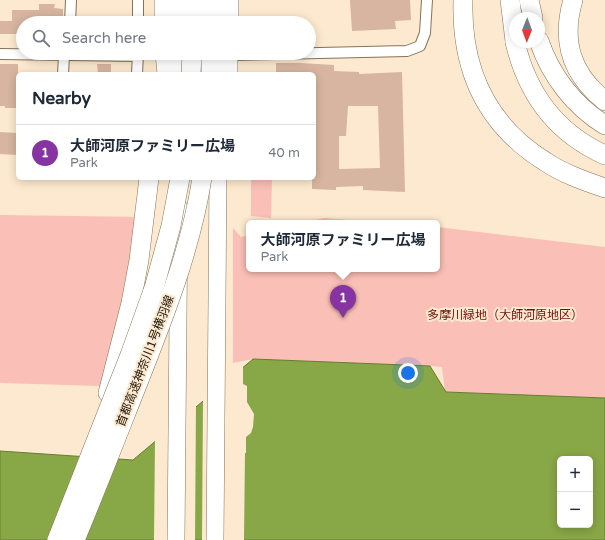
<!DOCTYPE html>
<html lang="en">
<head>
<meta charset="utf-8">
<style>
  body { margin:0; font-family:"Varela Round","Noto Sans JP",sans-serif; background:#f2f2f3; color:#1f2937 }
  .controls { position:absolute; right:12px; bottom:12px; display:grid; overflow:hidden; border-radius:6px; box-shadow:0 2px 10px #0003 }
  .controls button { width:36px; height:36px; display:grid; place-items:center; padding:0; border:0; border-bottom:1px solid #e0e1e3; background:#fff; color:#1f2937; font:20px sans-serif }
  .compass { position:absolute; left:509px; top:12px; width:36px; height:36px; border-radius:50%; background:#fff; box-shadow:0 2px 10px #0003; rotate:181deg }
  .you { position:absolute; left:408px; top:373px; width:14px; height:14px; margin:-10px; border:3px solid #fff; border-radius:50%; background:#1a73e8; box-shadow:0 0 0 6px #1a73e833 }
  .badge { display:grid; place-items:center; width:26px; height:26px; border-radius:50%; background:#8733a2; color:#fff; font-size:13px; font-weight:700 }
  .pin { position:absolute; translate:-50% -33px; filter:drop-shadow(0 1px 2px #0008) }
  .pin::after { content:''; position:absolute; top:21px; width:14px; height:12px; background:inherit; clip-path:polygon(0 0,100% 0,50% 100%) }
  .popup { position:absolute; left:246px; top:220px; width:194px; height:52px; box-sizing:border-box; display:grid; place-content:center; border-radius:6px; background:#fff; filter:drop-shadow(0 1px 3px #0005); font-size:13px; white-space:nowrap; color:#747a83 }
  .popup b { font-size:15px; color:#1f2937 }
  .popup::after { content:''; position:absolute; left:50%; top:100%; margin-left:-8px; border:8px solid transparent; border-top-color:#fff }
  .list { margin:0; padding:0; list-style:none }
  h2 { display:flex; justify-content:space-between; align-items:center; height:52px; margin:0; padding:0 16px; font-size:17px }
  h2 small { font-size:13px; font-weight:400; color:#747a83 }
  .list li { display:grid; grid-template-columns:26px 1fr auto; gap:12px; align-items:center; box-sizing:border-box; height:56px; padding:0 16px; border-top:1px solid #e0e1e3 }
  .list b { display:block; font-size:15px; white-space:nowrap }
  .list p { margin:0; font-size:13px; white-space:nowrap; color:#747a83 }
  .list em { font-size:13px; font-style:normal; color:#747a83 }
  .icon { flex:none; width:22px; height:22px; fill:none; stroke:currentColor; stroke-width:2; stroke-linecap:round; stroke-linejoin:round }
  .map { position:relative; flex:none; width:605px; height:540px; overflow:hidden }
  .search { position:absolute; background:#fff; box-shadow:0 2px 10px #0003; left:16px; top:16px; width:300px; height:44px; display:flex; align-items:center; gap:10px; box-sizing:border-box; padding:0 14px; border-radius:22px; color:#747a83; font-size:15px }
  .panel { position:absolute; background:#fff; box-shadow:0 2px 10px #0003; left:16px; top:72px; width:300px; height:108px; border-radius:6px }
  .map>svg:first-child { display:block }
  .green { fill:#fabfb6 }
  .water { fill:#88a746; stroke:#687c34; fill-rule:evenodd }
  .pier { fill:#fce9cf }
  .building { fill:#d7b5a0; fill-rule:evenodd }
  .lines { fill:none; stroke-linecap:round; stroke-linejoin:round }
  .minor-casing { stroke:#877356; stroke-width:12 }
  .primary-casing { stroke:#877356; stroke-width:18 }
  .motorway-casing { stroke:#877356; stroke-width:20 }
  .minor { stroke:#fff; stroke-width:10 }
  .primary { stroke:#fff; stroke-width:17 }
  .motorway { stroke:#fff; stroke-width:19 }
  .motorway-bridge-casing { stroke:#877356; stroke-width:20; stroke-linecap:butt }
  .motorway-bridge { stroke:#fff; stroke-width:19 }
  .labels { text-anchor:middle; stroke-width:4; stroke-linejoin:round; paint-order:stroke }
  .park-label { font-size:12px; fill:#70130e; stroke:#fce9cf }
  .street-label { font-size:12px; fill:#1e170b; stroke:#fce9cf }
</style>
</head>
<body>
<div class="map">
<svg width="605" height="540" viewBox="0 0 605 540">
  <rect width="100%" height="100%" fill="#fce9cf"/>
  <g class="green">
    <polygon points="251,178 272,178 271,218 251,216"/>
    <polygon points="0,215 145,217 102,386 0,383"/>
    <polygon points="324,218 387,223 301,223"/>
    <polygon points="437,227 605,247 605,398 445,392 442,367 430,366 253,359 233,363 233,228 241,237 249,235 249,269 437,269"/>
  </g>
  <path class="water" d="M 253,359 L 430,366 L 446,392 L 605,398 L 605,540 L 0,540 L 0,451 L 133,460 ZM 560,459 L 590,459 L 590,525 L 560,525 Z"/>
  <g class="pier">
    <polygon points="243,365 243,384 247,386 247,402 254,414 253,427 251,433 246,437 246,453 245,453 244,540 202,540 203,398"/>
    <polygon points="196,404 195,540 154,540 155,439"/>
  </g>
  <g class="building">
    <polygon points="350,0 410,0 411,20 395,21 396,29 352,31"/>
    <polygon points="39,4 55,4 54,8 63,9 63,23 23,23 23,34 0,34 0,21 12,21 12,10 39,10"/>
    <path d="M 276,63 L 300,63 L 334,65 L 334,71 L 359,72 L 359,74 L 402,72 L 405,192 L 363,190 L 363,186 L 336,187 L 336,190 L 312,189 L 312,178 L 314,178 L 314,74 L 276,74 ZM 348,106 L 378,106 L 380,168 L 339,169 L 339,136 L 346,136 Z"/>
    <polygon points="0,64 18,64 18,108 5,108 5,106 0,106"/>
    <polygon points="97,64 111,64 111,74 98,74"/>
    <polygon points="0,132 18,133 18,155 0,154"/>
  </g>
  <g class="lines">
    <g class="minor-casing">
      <g id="minor">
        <polyline points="70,23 71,0"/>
        <polyline points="138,23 138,0"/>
        <polyline points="0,54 138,56"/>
        <polyline points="187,69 219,68 235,55 407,51 420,46 425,33 427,0"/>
        <polyline points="63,74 64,55"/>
        <polyline points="137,74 138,53"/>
      </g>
    </g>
    <g class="primary-casing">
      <g id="primary">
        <polyline points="179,23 179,0"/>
        <polyline points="179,74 179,53"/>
        <polyline points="176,540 179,208"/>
        <polyline points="215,540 218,178"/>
      </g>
    </g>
    <g class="motorway-casing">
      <g id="motorway">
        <polyline points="164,0 164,23"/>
        <path d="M 463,0 C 461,69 486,125 546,162 C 564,174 585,181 605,188"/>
        <polyline points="510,0 515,41"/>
        <polyline points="529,0 533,18"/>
        <path d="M 573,0 C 561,41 571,74 605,101"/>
        <polyline points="193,23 193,0"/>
        <polyline points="211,23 211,0"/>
        <polyline points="229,23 229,0"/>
        <path d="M 539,41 C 551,76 574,106 605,125"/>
        <path d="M 515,42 C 527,93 556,133 605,155"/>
        <polyline points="165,53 167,74"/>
        <polyline points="108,393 131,303 139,260 149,178"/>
      </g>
    </g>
    <use href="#minor" class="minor"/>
    <use href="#primary" class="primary"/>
    <use href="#motorway" class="motorway"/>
    <g class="motorway-bridge-casing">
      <g id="motorway-bridge">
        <polyline points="191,74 192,53"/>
        <polyline points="211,74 211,53"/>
        <polyline points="228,74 228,53"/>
        <polyline points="57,540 130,355 154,288 171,226 180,178"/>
        <path d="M 75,540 C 97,487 118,433 139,380 C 165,314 191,248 202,178"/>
      </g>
    </g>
    <use href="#motorway-bridge" class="motorway-bridge"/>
  </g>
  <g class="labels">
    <g class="park-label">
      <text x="505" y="319">多摩川緑地（大師河原地区）</text>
    </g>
    <g class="street-label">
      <text transform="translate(145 361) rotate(-69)" y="4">首都高速神奈川1号横羽線</text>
    </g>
  </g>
</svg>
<div class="controls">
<button>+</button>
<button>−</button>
</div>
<svg class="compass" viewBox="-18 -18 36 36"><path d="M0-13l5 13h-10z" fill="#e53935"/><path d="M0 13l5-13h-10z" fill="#747a83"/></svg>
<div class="you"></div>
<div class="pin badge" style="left:343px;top:318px">1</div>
<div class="popup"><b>大師河原ファミリー広場</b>Park</div>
<div class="search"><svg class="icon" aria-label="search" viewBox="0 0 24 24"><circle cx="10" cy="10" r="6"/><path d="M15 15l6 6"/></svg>Search here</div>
<section class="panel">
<h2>Nearby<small></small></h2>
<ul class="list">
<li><span class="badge">1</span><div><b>大師河原ファミリー広場</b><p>Park</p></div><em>40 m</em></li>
</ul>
</section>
</div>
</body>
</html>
